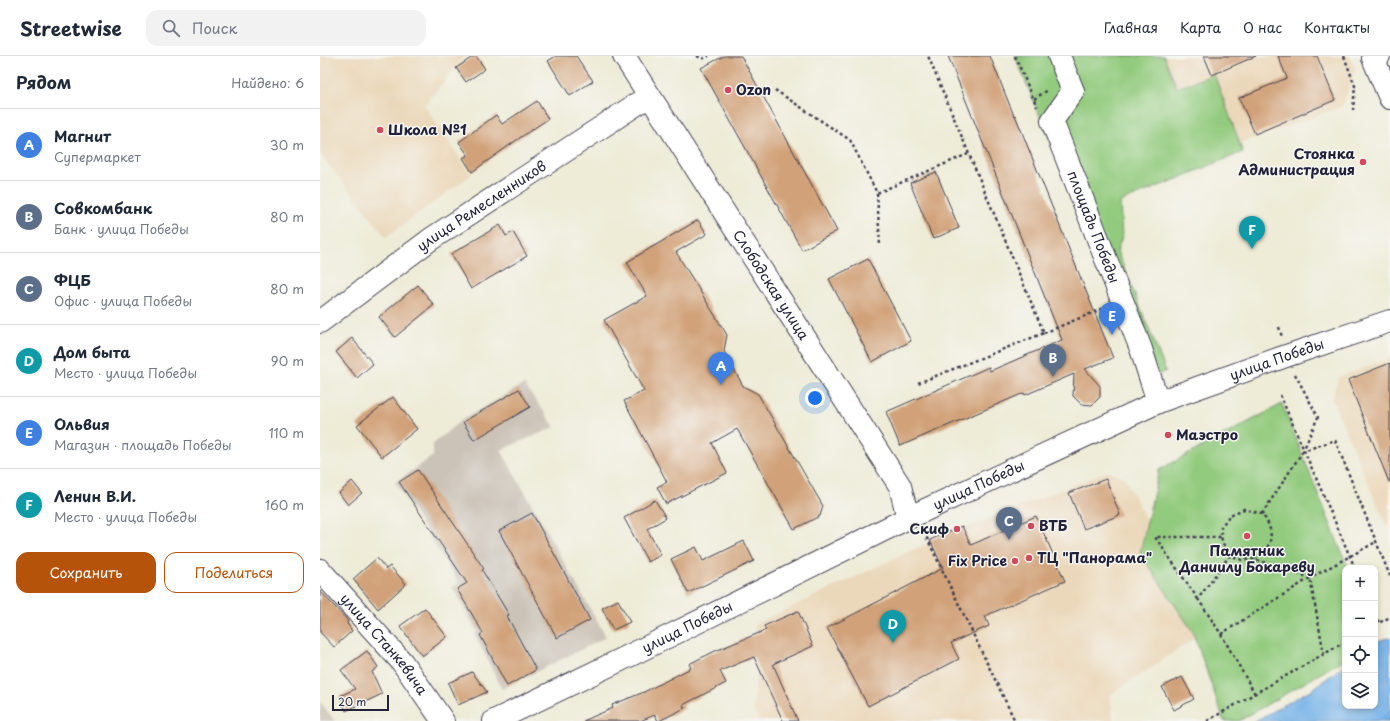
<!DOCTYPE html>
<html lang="ru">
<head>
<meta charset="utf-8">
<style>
  body { margin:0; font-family:"Playpen Sans",sans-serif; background:#f2f2f3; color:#1f2937 }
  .controls { position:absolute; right:12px; bottom:12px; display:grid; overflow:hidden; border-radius:8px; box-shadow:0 2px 6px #0003 }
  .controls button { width:36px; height:36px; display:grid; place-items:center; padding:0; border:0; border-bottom:1px solid #e0e1e3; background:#fff; color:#1f2937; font:20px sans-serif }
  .scale { position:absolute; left:12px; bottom:10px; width:57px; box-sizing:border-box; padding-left:4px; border:2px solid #22223b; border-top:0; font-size:11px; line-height:14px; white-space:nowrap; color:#22223b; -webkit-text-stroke:3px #f6f6f2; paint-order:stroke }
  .you { position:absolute; left:495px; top:342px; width:14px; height:14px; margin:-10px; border:3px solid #fff; border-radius:50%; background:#1a73e8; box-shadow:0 0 0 6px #1a73e833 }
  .badge { display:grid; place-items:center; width:26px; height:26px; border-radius:50%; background:#b45309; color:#fff; font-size:13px; font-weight:700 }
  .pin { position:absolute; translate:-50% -33px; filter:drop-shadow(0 1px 2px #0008) }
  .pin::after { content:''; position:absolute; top:21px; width:14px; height:12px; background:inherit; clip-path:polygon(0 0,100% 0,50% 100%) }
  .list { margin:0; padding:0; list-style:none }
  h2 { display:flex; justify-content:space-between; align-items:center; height:52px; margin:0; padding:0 16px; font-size:17px }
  h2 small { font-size:13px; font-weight:400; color:#747a83 }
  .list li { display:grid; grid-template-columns:26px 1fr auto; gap:12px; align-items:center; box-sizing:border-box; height:72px; padding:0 16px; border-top:1px solid #e0e1e3 }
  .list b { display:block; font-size:15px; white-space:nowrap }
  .list p { margin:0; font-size:13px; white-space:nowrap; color:#747a83 }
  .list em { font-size:13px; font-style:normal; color:#747a83 }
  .actions { display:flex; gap:8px; padding:12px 16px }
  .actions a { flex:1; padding:9px 0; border:1px solid #b45309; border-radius:12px; text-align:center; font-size:14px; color:#b45309 }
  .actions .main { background:#b45309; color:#fff }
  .icon { flex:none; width:22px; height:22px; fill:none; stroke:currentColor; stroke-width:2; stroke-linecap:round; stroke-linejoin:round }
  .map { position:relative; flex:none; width:1070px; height:665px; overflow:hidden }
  header { display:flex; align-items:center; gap:24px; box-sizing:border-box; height:56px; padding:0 20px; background:#fff; border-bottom:1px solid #e0e1e3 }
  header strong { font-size:19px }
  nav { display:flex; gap:22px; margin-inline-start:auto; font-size:14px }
  .search { width:280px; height:36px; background:#f2f2f3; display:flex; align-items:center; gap:10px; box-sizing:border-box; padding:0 14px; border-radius:12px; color:#747a83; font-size:15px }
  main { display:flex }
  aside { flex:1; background:#fff }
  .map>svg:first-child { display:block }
  .built { fill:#ebd8ba }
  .industrial { fill:#cbc3b8 }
  .green { fill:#93cb7e; stroke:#5a765c }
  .water { fill:#76b2e8; stroke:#4c6a92 }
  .building { fill:#d1a279 }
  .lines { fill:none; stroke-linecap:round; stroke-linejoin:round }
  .street-casing { stroke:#414052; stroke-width:24 }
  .secondary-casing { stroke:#414052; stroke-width:24 }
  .path { stroke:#414052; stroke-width:2.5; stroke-dasharray:3 3; stroke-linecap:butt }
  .street { stroke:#fff; stroke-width:22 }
  .secondary { stroke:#fff; stroke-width:22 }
  .poi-dot { fill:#d1495b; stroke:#f6f6f2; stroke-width:1.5 }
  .labels { text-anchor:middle; stroke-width:3; stroke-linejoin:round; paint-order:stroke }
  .poi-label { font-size:14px; font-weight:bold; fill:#22223b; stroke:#f6f6f2; text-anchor:start }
  .street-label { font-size:14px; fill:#22223b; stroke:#f6f6f2 }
</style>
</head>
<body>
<header>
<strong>Streetwise</strong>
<div class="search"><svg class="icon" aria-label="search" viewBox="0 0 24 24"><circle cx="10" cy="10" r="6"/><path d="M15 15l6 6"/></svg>Поиск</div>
<nav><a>Главная</a><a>Карта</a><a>О нас</a><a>Контакты</a></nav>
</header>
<main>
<aside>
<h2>Рядом<small>Найдено: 6</small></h2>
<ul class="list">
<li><span class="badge" style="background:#3f7fe0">A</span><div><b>Магнит</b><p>Супермаркет</p></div><em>30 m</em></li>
<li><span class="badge" style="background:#5c6f8a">B</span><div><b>Совкомбанк</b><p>Банк · улица Победы</p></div><em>80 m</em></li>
<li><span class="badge" style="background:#5c6f8a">C</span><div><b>ФЦБ</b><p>Офис · улица Победы</p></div><em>80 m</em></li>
<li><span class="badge" style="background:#0f9aa8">D</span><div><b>Дом быта</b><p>Место · улица Победы</p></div><em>90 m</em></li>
<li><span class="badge" style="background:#3f7fe0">E</span><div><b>Ольвия</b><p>Магазин · площадь Победы</p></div><em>110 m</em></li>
<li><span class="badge" style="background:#0f9aa8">F</span><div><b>Ленин В.И.</b><p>Место · улица Победы</p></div><em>160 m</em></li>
</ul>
<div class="actions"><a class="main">Сохранить</a><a>Поделиться</a></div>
</aside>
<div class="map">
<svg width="1070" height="665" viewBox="0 0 1070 665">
  <rect width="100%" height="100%" fill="#f6f6f2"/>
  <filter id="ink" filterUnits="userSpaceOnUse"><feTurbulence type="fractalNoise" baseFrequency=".025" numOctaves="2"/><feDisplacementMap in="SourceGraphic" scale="8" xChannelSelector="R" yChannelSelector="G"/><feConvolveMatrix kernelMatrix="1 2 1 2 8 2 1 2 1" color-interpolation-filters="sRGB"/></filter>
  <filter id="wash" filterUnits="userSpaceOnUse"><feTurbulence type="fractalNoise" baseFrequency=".012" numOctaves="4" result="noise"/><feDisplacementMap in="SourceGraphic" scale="16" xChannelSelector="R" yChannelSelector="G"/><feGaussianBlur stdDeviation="0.9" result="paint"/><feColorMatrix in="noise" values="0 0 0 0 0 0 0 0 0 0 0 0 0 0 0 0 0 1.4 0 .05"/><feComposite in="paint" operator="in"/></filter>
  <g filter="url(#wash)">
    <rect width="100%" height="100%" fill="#eeebd7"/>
    <g class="built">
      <polygon points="0,0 145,0 104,49 151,119 66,181 0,98"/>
      <polygon points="844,0 1030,0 1035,13 1023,50 899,95 874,87"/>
      <polygon points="1070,302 1070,468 1066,469 1012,343 1019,321"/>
      <polygon points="788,415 804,421 884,576 790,639 793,665 439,665 433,653 437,613 443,601 435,578 435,568 599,491"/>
    </g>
    <g class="industrial">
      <polygon points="204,328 235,371 181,394 286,581 182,633 155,579 157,575 132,531 139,527 75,426 113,400 113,388 140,365"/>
      <polygon points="0,646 15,665 0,665"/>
    </g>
    <g class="green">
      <polygon points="695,0 844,0 857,32 894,18 923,96 800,146 802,181 797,195 846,315 837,319 824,311"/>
      <polygon points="962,348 1028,512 1025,512 1025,603 919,665 904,665 873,576 820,497 839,414"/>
    </g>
    <polygon class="water" points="1070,581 1070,665 935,665 994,632 1025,609 1025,650 1055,650 1055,586"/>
    <g id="blocks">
      <g class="building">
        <polygon points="154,0 156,0 165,13 146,26 136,12"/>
        <polygon points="236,0 256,0 273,25 250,40 228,5"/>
        <polygon points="404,0 421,0 517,175 482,194 381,12"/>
        <polygon points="628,0 670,0 694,60 695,59 793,302 765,313 780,330 780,341 772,349 761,348 753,340 754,318 705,339 704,337 580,390 566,356 669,311 670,315 742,284"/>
        <polygon points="884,0 936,0 892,19"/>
        <polygon points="958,0 997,0 1015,44 935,78 919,42 967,22"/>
        <polygon points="217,45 228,63 201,81 152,116 143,102 148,99 139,86 176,59 182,68"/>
        <polygon points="616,116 639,172 613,183 590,127"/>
        <polygon points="378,164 387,178 356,196 407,279 404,295 423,330 438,338 503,450 500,460 474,473 417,373 392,387 407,417 346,448 337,431 347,426 304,345 324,335 284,264 327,240 307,206"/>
        <polygon points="180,169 186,180 193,176 207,200 151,233 131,198"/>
        <polygon points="548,203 591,285 552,306 509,223"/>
        <polygon points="98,229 114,249 75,281 59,261"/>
        <polygon points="32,282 53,308 37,322 16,296"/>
        <polygon points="1070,307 1070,426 1069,426 1028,324"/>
        <polygon points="199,333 210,351 154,384 143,366"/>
        <polygon points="73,341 97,373 62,401 37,369"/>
        <polygon points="98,414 164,513 162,514 189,559 187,560 216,614 187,630 160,579 163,577 137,533 147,527 79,426"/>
        <polygon points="786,423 800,459 764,473 749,437"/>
        <polygon points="32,425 42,437 28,449 19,437"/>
        <polygon points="335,444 346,462 327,473 341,499 328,506 304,462"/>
        <polygon points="212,457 270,564 237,582 179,475"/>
        <polygon points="716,460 745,525 665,560 669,570 631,587 639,603 548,650 507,572 623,512 610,484 642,470 651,489"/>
        <polygon points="424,485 434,505 368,537 351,503 376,491 383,505"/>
        <polygon points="57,502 66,513 70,510 86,528 58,553 33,523"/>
        <polygon points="0,535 28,565 27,567 32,575 14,591 0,576"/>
        <polygon points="298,544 310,566 293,574 282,552"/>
        <polygon points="105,552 127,581 102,600 80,570"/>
        <polygon points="478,555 493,590 453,608 478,665 463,665 434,601 400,615 406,627 363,649 365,652 339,665 338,665 335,659 320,665 263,665 293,652 292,649 324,636 371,612 369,608 393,596 446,574 444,570"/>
        <polygon points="47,595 58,611 52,616 62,638 26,655 20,640 35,633 21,614"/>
        <polygon points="152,616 167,636 138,649 128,627"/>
        <polygon points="862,621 874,643 854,654 842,631"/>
      </g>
    </g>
  </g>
  <g filter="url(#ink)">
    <use href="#blocks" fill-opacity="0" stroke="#414052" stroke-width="1"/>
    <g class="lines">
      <g class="street-casing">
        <g id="street">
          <path id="s1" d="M 739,0 L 753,35 L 732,65 L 821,293 L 838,346"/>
          <polyline points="1059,0 1053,2 1070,42"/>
          <path id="s2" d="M 0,514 L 82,606 L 123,665"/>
        </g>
      </g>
      <g class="secondary-casing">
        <g id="secondary">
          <path id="s3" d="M 304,0 L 580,430 L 588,462"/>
          <path id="s4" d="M 0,266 L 111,183 L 329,40"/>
          <path id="s5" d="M 174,665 L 319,595 L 588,462 L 838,346 L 966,300 L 1070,265"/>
        </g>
      </g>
      <g class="path">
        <polyline points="377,0 382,3 389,0"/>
        <polyline points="695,0 717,51"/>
        <polyline points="1024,0 1035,30 1033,54"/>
        <polyline points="455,34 530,84 557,137 648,98"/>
        <polyline points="714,43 728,34"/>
        <polyline points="557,137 560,190"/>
        <polyline points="959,271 962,281"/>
        <polyline points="724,277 784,252"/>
        <polyline points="975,318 998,361 983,395 1015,384 1070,520"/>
        <polyline points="598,327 724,277 608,0"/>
        <polyline points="960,339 1035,512"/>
        <polyline points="942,458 983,395"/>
        <polyline points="604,476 695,665"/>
        <polyline points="910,499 878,543 901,578 935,638"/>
        <polyline points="934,503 944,496 950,487 951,476 947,465 942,458 924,453 910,459 901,471 901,481 905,493 910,499 922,504 934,503 990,522 1056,486"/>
        <polyline points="878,543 835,481 901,481"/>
        <polyline points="1055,558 1059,567"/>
        <polyline points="1055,569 1070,561"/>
        <polyline points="901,578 990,522 1004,598"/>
        <polyline points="887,665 1025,586"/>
      </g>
      <use href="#street" class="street"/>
      <use href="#secondary" class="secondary"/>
    </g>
  </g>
  <g class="poi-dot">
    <circle cx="408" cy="34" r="4"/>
    <circle cx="60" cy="74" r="4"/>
    <circle cx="1043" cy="106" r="4"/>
    <circle cx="848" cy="379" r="4"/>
    <circle cx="711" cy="470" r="4"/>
    <circle cx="637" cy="473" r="4"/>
    <circle cx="927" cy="480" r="4"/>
    <circle cx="709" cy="502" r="4"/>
    <circle cx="695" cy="505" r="4"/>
  </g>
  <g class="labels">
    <g class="poi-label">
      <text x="416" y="39">Ozon</text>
      <text x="68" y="79">Школа №1</text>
      <text x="1035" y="103" text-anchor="end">Стоянка<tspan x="1035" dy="16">Администрация</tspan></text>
      <text x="856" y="384">Маэстро</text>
      <text x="719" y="475">ВТБ</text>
      <text x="629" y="478" text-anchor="end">Скиф</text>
      <text x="927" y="500" text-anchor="middle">Памятник<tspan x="927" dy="16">Даниилу Бокареву</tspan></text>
      <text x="717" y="507">ТЦ "Панорама"</text>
      <text x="687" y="510" text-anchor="end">Fix Price</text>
    </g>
    <g class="street-label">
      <text dy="5" stroke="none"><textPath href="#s4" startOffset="199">улица Ремесленников</textPath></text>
      <text dy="5" stroke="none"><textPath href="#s1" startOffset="188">площадь Победы</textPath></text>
      <text dy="5" stroke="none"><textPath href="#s3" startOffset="272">Слободская улица</textPath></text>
      <text dy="5" stroke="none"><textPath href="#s5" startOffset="863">улица Победы</textPath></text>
      <text dy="5" stroke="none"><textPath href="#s5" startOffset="539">улица Победы</textPath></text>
      <text dy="5" stroke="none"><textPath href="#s5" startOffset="215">улица Победы</textPath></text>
      <text dy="5" stroke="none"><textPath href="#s2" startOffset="98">улица Станкевича</textPath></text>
    </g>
  </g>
</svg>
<div class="controls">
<button>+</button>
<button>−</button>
<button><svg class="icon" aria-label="locate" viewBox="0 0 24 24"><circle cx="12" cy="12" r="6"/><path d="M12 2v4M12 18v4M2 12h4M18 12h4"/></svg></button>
<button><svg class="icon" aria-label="layers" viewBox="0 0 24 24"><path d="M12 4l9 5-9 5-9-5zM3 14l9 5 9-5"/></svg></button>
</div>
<div class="scale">20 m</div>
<div class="you"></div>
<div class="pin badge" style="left:401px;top:329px;background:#3f7fe0">A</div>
<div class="pin badge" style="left:733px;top:321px;background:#5c6f8a">B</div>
<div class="pin badge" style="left:689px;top:484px;background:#5c6f8a">C</div>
<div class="pin badge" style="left:573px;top:587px;background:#0f9aa8">D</div>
<div class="pin badge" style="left:792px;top:279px;background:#3f7fe0">E</div>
<div class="pin badge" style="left:932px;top:193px;background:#0f9aa8">F</div>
</div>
</main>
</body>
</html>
